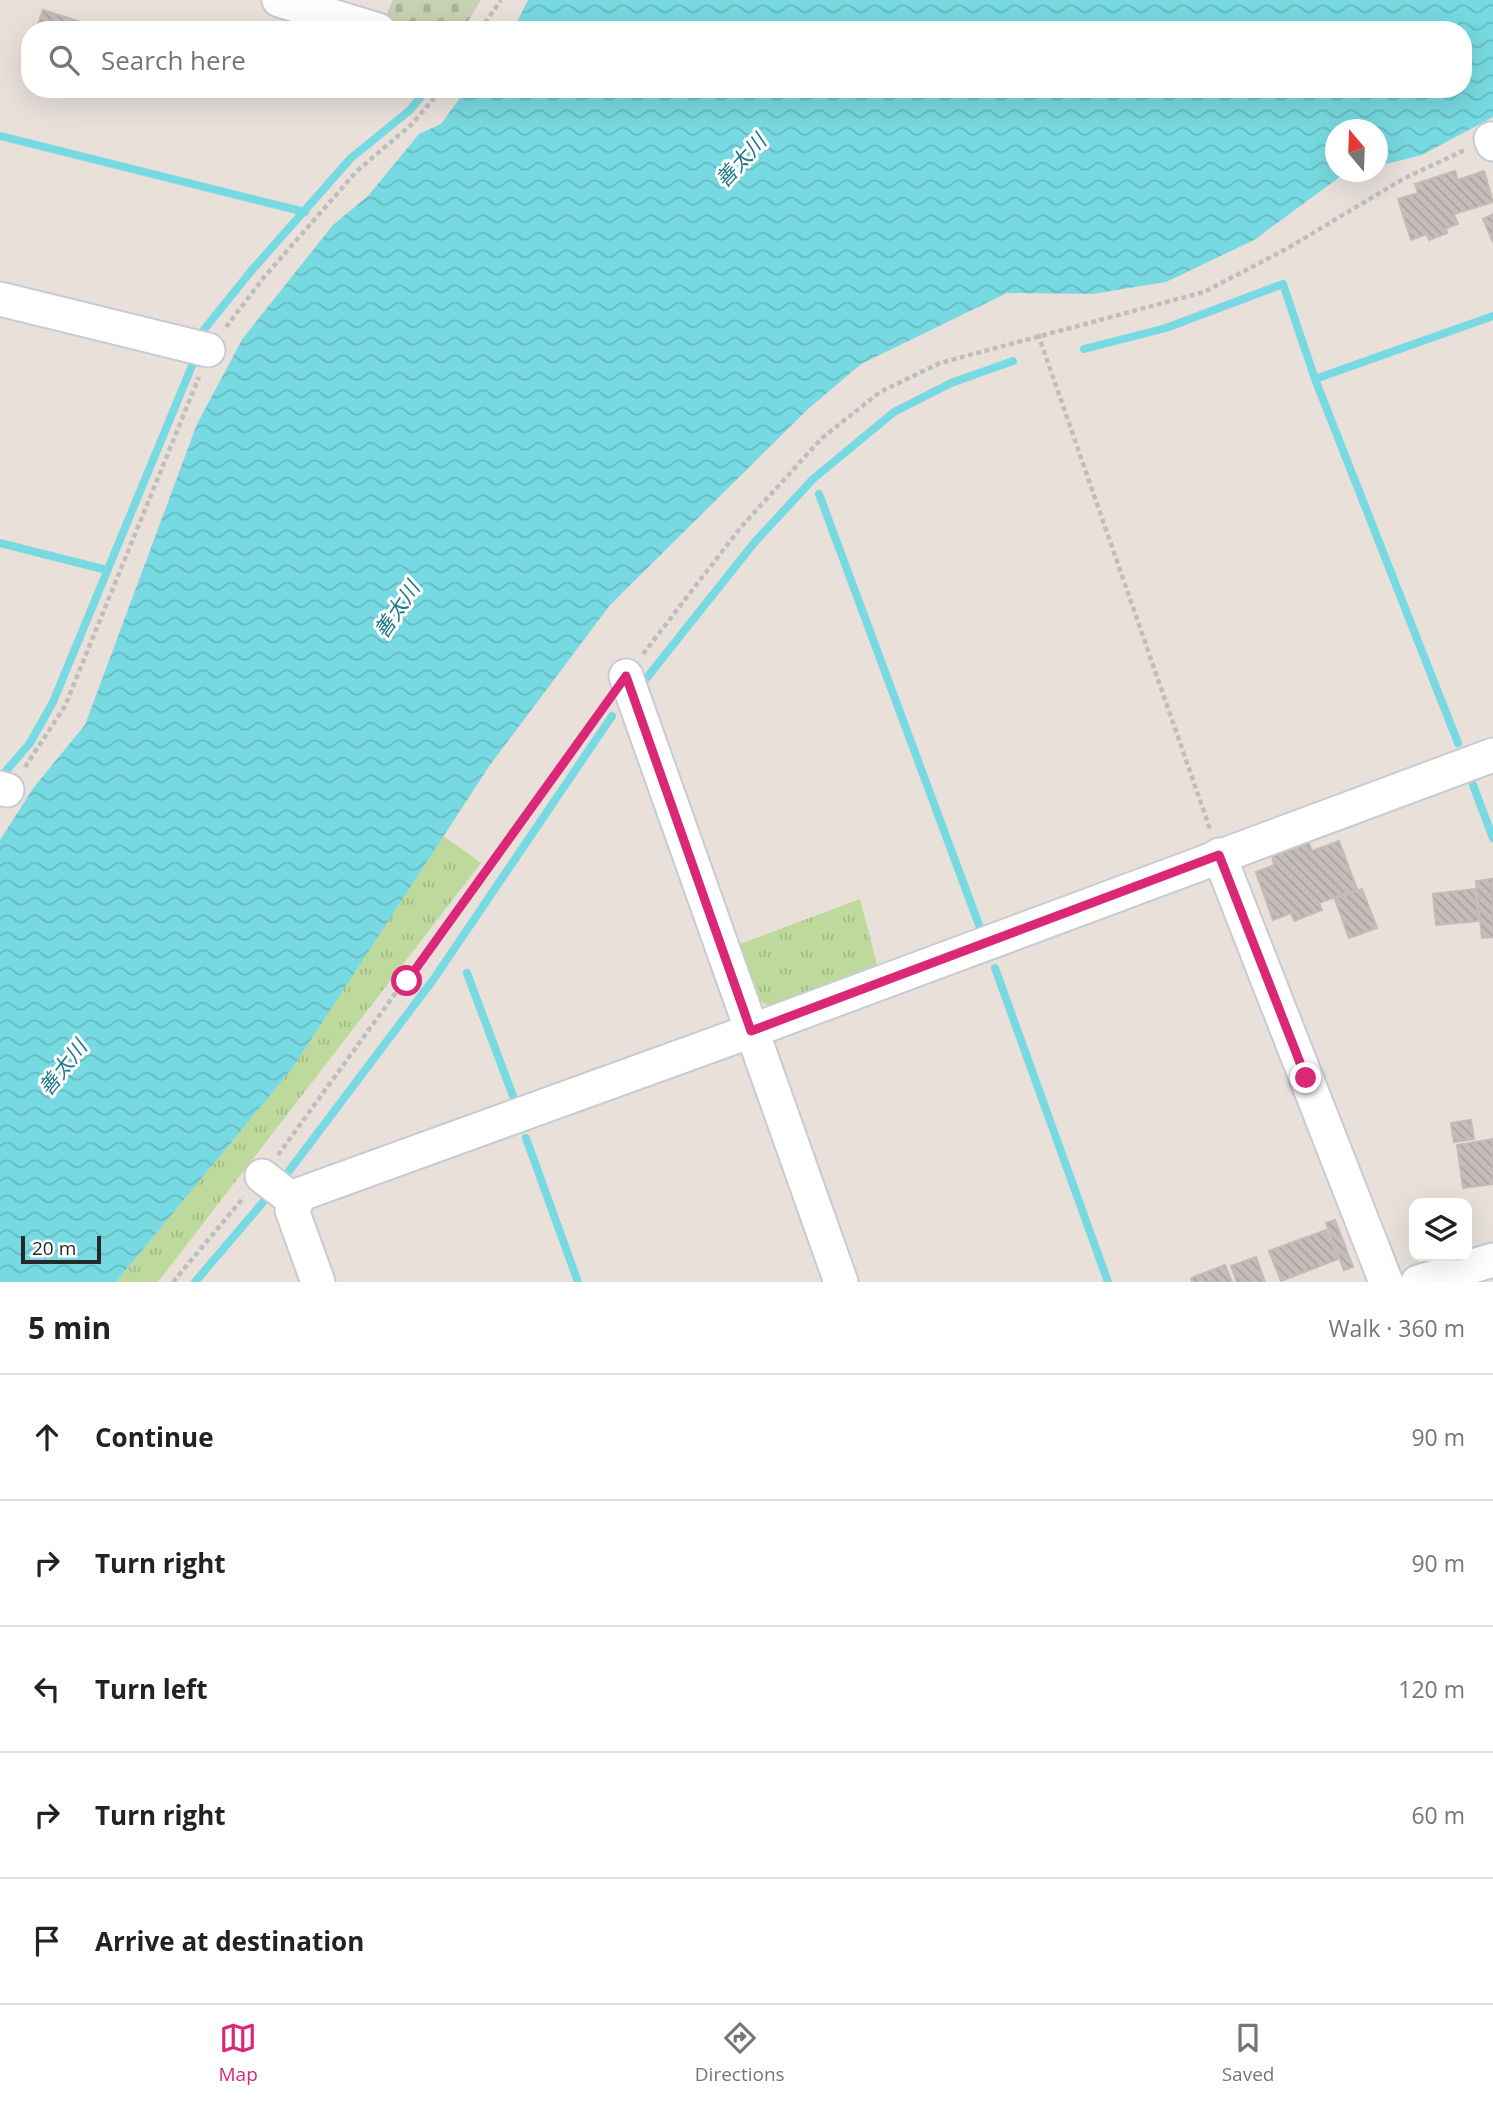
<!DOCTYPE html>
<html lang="en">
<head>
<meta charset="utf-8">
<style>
  body { margin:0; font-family:"Open Sans","Noto Sans JP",sans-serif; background:#f2f2f2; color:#222 }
  .controls { position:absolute; right:21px; bottom:21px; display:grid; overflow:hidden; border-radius:14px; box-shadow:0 7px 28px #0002 }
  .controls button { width:63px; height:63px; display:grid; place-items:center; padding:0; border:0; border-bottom:2px solid #e0e0e0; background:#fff; color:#222; font:35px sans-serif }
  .compass { position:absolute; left:1325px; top:119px; width:63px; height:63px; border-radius:50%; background:#fff; box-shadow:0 7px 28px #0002; rotate:341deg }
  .scale { position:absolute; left:21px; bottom:18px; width:80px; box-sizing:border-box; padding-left:7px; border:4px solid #282828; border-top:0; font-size:19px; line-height:24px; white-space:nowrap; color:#282828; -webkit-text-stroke:5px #fff; paint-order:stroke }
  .stop { position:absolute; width:21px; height:21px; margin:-16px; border:5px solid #db2777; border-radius:50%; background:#fff }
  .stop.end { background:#db2777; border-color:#fff; box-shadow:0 2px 7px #0008 }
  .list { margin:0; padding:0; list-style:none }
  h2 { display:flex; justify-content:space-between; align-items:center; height:91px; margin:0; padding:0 28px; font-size:30px }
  h2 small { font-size:23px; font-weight:400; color:#767676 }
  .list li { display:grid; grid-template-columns:46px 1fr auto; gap:21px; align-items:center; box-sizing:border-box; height:126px; padding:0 28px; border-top:2px solid #e0e0e0 }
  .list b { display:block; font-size:26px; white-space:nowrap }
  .list em { font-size:23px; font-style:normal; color:#767676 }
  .icon { flex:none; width:38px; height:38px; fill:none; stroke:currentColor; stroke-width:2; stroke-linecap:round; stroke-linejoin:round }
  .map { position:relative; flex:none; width:1493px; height:1282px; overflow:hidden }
  .search { position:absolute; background:#fff; box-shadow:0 7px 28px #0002; left:21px; right:21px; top:21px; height:77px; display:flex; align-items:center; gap:18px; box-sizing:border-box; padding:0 24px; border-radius:28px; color:#767676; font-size:26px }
  .sheet { height:721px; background:#fff }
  nav { display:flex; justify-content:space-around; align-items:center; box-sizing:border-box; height:98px; border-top:2px solid #e0e0e0; background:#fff; font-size:19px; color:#767676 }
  nav a { display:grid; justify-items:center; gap:4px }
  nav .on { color:#db2777 }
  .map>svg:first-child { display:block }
  .grass { fill:url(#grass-tufts) }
  .cemetery { fill:url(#cemetery-stones) }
  .water { fill:url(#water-waves) }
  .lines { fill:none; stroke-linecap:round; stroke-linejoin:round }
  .stream { stroke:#77d9e1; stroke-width:8 }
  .building { fill:url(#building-back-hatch); stroke:#c3bbb5; stroke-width:2 }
  .minor-casing { stroke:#c6ccd4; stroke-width:37 }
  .path { stroke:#bebebe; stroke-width:4.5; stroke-dasharray:5 3.5; stroke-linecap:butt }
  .minor { stroke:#fff; stroke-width:33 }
  .route { stroke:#db2777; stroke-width:9 }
  .labels { text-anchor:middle; stroke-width:6; stroke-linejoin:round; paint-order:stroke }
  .water-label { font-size:21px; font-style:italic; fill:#1a7889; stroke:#fff }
</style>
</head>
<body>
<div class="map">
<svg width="1493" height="1282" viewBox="0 0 1493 1282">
  <defs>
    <pattern id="grass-tufts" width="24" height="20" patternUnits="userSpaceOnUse" patternTransform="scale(1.75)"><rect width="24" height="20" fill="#bdda9c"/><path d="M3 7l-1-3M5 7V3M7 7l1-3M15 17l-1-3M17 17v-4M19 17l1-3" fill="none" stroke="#a2bb86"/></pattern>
    <pattern id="cemetery-stones" width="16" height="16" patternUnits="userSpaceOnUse" patternTransform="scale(1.75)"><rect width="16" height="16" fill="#c7d1b3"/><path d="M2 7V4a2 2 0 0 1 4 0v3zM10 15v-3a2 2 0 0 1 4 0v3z" fill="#abb39a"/></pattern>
    <pattern id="water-waves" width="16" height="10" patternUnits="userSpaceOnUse" patternTransform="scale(1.75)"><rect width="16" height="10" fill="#77d9e1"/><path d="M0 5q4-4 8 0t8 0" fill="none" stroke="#67bac1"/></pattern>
    <pattern id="building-back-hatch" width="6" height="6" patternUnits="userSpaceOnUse" patternTransform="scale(1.75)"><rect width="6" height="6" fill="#c4bdba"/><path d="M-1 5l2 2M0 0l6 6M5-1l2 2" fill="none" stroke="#a8a2a0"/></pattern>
  </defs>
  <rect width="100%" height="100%" fill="#e9e0da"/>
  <g class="grass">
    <polygon points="442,835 481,863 158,1282 116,1282 291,1070"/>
    <polygon points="860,899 878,969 770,1007 753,996 735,946"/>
  </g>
  <polygon class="cemetery" points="393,0 481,0 463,30 406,30 383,23"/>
  <polygon class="water" points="528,0 1493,0 1493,117 1422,155 1378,166 1378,130 1336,130 1336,172 1358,172 1341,176 1254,240 1166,282 1092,294 1007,293 861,364 808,409 610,605 490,765 291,1070 116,1282 0,1282 0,840 34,787 85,725 197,424 243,338 333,225 368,196 419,134 441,124 465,91 1463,89 1463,30 513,30"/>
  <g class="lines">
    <g class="stream">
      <polyline points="0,136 305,212"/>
      <polyline points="198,337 252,270 351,158 410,110 427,89"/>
      <polyline points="1084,349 1166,328 1283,284 1315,379 1493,316"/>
      <polyline points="1315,379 1458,743"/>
      <polyline points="819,494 979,925"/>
      <polyline points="0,543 107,570"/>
      <polyline points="641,685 754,543 813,479 894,412 951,383 1013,361"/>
      <polyline points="5,772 30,743 53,702 196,356"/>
      <polyline points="1473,785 1493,838"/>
      <polyline points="995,968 1108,1282"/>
      <polyline points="467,973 513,1096"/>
      <polyline points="526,1138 578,1282"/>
      <polyline points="289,1171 433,980 612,716"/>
      <polyline points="195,1282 264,1201"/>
    </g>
  </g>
  <g class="building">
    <polygon points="43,10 80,22 77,30 36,30"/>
    <polygon points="1455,171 1458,180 1484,171 1493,202 1454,214 1458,224 1446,228 1447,233 1429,240 1427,234 1411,240 1398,199 1418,193 1415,184"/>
    <polygon points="1493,214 1493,242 1483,219"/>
    <polygon points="1339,841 1357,889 1319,903 1322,910 1294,921 1291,913 1273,920 1256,872 1274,865 1272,856 1309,843 1312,851"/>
    <polygon points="1492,879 1493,937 1482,938 1476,881"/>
    <polygon points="1362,889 1377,928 1349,938 1335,899"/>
    <polygon points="1475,889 1478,921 1436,925 1433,894"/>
    <polygon points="1471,1120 1474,1139 1454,1142 1451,1123"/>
    <polygon points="1493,1139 1493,1184 1463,1188 1457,1145"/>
    <polygon points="1335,1220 1353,1267 1344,1270 1326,1223"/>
    <polygon points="1326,1230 1338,1259 1281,1281 1269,1251"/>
    <polygon points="1256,1257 1265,1282 1237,1282 1231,1266"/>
    <polygon points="1225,1265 1232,1282 1192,1282 1191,1278"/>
  </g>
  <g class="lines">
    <g class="minor-casing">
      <g id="minor">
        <polyline points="279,0 378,30"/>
        <polyline points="1491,139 1493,144"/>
        <polyline points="0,299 208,350"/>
        <polyline points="626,676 841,1282"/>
        <polyline points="0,788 7,790"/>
        <polyline points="1219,855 1386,1282"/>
        <polyline points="262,1176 296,1202"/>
        <polyline points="318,1282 292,1210 301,1194 751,1031 1493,755"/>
        <polyline points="1418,1282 1493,1260"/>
      </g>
    </g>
    <g class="path">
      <polyline points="480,30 501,0"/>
      <polyline points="226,327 265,276 357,171 412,124 442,89"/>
      <polyline points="1038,334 1210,829"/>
      <polyline points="643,654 741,527 822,438 880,392 940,363 1204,292 1288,248 1403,179 1465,150"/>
      <polyline points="25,767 65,706 199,377"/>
      <polyline points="278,1155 604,706"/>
      <polyline points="173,1282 244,1197"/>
    </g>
    <use href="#minor" class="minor"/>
  </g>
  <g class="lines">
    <polyline class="route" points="407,981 626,676 751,1031 1219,855 1306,1078"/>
  </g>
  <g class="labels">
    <g class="water-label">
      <text transform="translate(741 161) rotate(-48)" y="7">善太川</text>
      <text transform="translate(397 610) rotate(-56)" y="7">善太川</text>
      <text transform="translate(63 1068) rotate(-52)" y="7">善太川</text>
    </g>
  </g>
</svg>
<div class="controls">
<button><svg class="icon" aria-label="layers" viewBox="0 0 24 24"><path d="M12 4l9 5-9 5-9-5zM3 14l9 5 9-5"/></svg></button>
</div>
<svg class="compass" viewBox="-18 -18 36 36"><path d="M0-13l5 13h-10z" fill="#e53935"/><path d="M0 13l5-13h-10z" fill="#767676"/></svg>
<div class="scale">20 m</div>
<div class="stop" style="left:407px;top:981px"></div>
<div class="stop end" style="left:1306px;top:1078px"></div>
<div class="search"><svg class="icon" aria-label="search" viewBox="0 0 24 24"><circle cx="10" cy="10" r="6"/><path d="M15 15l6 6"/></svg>Search here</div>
</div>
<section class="sheet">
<h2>5 min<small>Walk · 360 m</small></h2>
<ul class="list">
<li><svg class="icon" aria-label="ahead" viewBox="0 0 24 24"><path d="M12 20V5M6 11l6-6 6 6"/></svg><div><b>Continue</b></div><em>90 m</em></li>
<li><svg class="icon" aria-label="right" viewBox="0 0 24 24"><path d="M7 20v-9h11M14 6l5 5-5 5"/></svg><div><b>Turn right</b></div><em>90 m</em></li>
<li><svg class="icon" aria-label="left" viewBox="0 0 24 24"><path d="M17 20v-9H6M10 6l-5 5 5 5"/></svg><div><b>Turn left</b></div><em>120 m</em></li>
<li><svg class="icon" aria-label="right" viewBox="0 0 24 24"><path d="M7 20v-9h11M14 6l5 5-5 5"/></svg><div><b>Turn right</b></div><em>60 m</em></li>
<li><svg class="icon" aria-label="arrive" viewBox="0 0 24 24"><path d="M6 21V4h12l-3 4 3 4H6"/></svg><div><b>Arrive at destination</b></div></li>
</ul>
</section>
<nav>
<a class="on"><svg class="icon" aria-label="map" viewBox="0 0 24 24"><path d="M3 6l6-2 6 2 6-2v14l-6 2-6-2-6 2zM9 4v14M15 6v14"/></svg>Map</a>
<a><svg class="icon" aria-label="directions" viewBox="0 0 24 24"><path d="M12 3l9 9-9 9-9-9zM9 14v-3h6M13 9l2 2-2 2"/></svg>Directions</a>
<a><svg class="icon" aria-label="saved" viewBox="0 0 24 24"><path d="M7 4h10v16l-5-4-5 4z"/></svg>Saved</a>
</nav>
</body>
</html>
